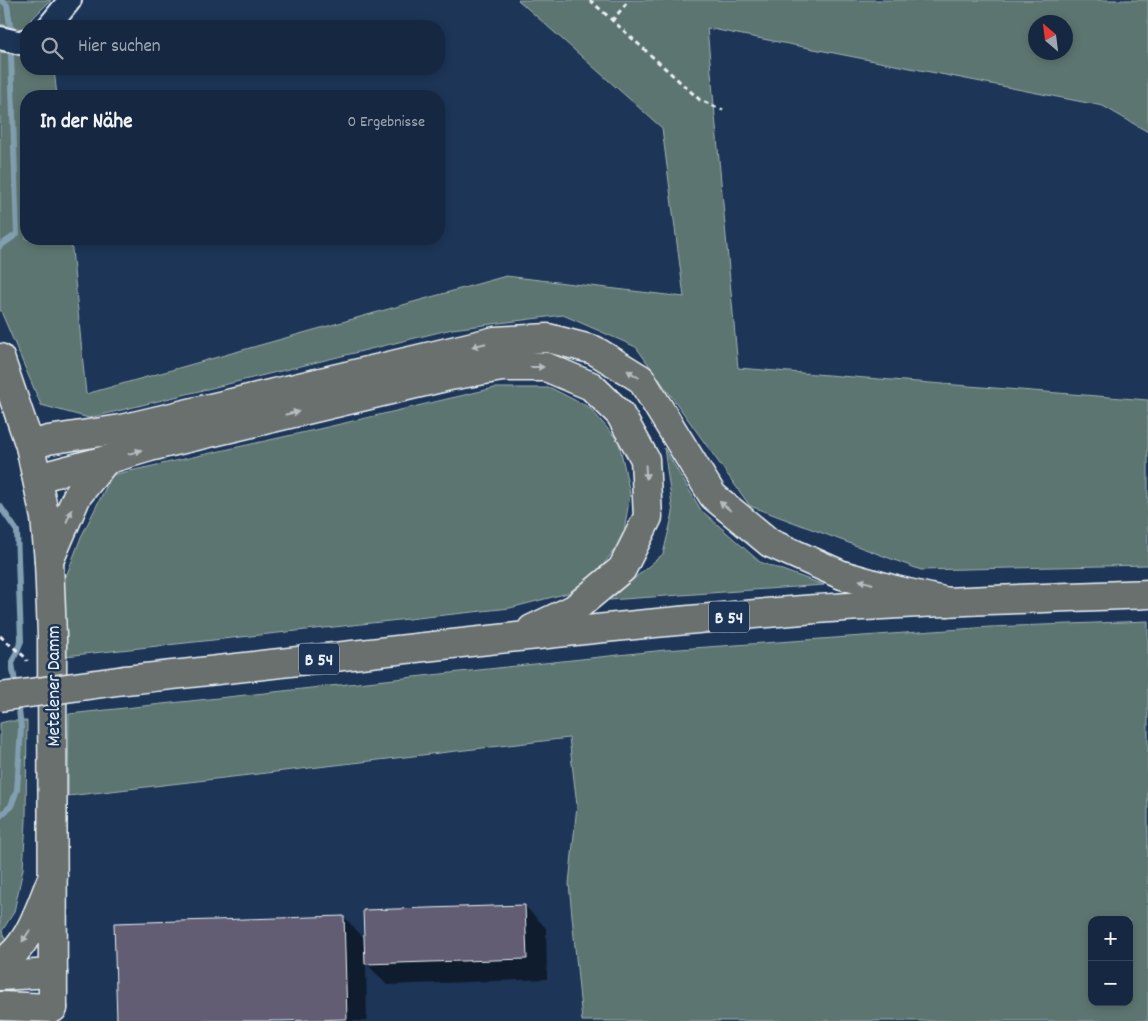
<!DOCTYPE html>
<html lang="de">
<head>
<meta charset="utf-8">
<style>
  body { margin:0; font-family:Dekko,sans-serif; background:#23344c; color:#f1f3f6 }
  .controls { position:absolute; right:15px; bottom:15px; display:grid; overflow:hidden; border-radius:10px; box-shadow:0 2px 8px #0003 }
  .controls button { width:45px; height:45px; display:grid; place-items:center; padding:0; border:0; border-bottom:1px solid #35445a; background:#162841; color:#f1f3f6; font:25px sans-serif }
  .compass { position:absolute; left:1028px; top:15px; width:45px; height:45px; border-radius:50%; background:#162841; box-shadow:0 2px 8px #0003; rotate:332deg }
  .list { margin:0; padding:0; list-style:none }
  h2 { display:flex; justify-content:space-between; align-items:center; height:65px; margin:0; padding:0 20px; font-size:21px }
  h2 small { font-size:16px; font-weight:400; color:#9ea6b1 }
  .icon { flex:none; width:28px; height:28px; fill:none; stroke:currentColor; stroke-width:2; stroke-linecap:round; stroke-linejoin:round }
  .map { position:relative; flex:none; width:1148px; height:1021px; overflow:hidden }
  .search { position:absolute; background:#162841; box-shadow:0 2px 8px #0003; left:20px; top:20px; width:425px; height:55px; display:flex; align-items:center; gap:12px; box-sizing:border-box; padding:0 18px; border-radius:20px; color:#9ea6b1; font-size:19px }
  .panel { position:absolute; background:#162841; box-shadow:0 2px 8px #0003; left:20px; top:90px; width:425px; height:155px; border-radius:20px }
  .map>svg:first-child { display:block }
  .green { fill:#5d746f; stroke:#a2b2b4; fill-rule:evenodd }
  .shadow { fill:#0007 }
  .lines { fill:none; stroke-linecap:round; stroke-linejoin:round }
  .stream { stroke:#819fb1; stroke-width:6 }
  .building { fill:#625d72; stroke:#e8f1f8 }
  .minor-casing { stroke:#e8f1f8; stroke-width:26 }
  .major-casing { stroke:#e8f1f8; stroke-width:31 }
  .highway-casing { stroke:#e8f1f8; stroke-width:31 }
  .path { stroke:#e8f1f8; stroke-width:3; stroke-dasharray:5 4; stroke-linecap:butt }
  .minor { stroke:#1d3557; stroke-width:22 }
  .major { stroke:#6b706d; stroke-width:28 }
  .highway { stroke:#6b706d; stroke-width:28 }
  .highway-bridge-casing { stroke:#e8f1f8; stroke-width:31; stroke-linecap:butt }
  .highway-bridge { stroke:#6b706d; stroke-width:28 }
  .oneway { fill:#b6bdc0 }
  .labels { text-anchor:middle; stroke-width:5; stroke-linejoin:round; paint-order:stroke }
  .shield { fill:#1d3557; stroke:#abb9c8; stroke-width:1 }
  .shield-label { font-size:18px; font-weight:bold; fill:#e8f1f8 }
  .street-label { font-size:19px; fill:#e8f1f8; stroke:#1d3557 }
</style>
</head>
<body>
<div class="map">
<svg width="1148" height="1021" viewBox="0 0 1148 1021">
  <rect width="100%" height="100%" fill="#1d3557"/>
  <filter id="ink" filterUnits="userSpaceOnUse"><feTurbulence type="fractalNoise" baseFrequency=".02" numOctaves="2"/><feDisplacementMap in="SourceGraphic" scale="10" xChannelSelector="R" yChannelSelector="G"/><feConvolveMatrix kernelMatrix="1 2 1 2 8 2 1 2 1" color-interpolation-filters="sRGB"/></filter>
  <g filter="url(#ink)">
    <g class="green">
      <polygon points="0,0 51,0 22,29 0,24"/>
      <path d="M 518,0 L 1148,0 L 1148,132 L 1103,106 L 707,28 L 738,368 L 1148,400 L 1148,565 L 921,570 L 750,506 L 636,347 L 563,315 L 452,329 L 89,418 L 41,405 L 0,309 L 0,52 L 26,55 L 26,69 L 54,69 L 57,96 L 26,96 L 26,239 L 71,239 L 86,394 L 506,276 L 684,297 L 662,128 ZM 1036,22 L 1066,22 L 1066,52 L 1036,52 Z"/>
      <polygon points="494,388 551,388 590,408 619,442 630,494 623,538 598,572 568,593 510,608 65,656 62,587 81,537 112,475 319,429"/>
      <polygon points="664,448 701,510 760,562 824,585 609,600 663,554 673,513"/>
      <path d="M 1148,621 L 1148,1021 L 582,1021 L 569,884 L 577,805 L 569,738 L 68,796 L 69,714 L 665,650 L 990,627 ZM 1092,920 L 1129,920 L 1129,1002 L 1092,1002 Z"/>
      <polygon points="8,721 27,721 26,821 23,869 14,912 2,931 7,944 0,949 0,723"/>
    </g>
    <polygon class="shadow" points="525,906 546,928 547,979 387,985 366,963 367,1021 119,1021 344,917 365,939"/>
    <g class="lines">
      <g class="stream">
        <polyline points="0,246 17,234 10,25 7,5 2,0"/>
        <polyline points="0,506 17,531 21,641 12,663 16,689"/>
        <polyline points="0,816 11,806 17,790 21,728 18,701"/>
      </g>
    </g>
    <g class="building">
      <polygon points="525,905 527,959 365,964 363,910"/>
      <polygon points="344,916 347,1019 280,1021 117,1021 114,923"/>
    </g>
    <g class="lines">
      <g class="minor-casing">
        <g id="minor">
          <polyline points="49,26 70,0"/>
          <polyline points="0,38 21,43 26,40"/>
        </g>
      </g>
      <g class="major-casing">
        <polyline id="major" points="0,358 30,446 45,518 49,561 52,636 53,1008"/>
      </g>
      <g class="highway-casing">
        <g id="highway">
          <polyline points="30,446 48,440 121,429 495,341 548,338 594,350 641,379 713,496 770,543 842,575 895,590 948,602"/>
          <polyline points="37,478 106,460 150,447 450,376 502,367 546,367 591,386 620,414 645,459 648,517 622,569 574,609 532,629"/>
          <polyline points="49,561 77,496 106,460"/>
          <path d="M 125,680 C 351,656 577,628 803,610 C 918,601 1033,599 1148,594"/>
          <path d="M 0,964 C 30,946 40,906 53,876"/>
          <polyline points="0,976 53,973"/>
          <polyline points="0,1006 53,1008"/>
        </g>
      </g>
      <g class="path">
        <polyline points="590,0 700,100 723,110"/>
        <polyline points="612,21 629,0"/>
        <polyline points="0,636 26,658 27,661"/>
      </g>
      <use href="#minor" class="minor"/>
      <use href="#major" class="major"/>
      <use href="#highway" class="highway"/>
      <g class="highway-bridge-casing">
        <polyline id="highway-bridge" points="0,697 125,680"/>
      </g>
      <use href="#highway-bridge" class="highway-bridge"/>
    </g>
    <defs><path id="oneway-solid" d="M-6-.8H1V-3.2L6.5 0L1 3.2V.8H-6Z" transform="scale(1.25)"/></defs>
    <g class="oneway">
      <use href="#oneway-solid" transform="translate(479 345) rotate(167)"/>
      <use href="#oneway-solid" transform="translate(537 367)"/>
      <use href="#oneway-solid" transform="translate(633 374) rotate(-148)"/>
      <use href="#oneway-solid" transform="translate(292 413) rotate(-13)"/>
      <use href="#oneway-solid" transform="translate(135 452) rotate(-17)"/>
      <use href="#oneway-solid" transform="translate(646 472) rotate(86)"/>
      <use href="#oneway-solid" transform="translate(725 506) rotate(-140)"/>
      <use href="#oneway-solid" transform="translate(69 516) rotate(-67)"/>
      <use href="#oneway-solid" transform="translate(866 582) rotate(-164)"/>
      <use href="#oneway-solid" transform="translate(26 936) rotate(123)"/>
    </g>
  </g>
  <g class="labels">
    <g class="shield">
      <rect x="709" y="601.5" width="40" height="31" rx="4"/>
      <rect x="299" y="643.5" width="40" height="31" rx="4"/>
    </g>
    <g class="shield-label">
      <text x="729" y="623">B 54</text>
      <text x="319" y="665">B 54</text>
    </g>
    <g class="street-label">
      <text transform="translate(52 686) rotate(-90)" y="7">Metelener Damm</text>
    </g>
  </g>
</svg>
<div class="controls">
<button>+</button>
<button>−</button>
</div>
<svg class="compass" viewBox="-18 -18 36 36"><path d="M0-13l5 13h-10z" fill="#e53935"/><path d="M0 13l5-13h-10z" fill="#9ea6b1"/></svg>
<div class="search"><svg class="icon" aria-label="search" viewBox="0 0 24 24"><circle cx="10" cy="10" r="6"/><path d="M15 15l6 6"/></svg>Hier suchen</div>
<section class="panel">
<h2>In der Nähe<small>0 Ergebnisse</small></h2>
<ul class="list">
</ul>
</section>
</div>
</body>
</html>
